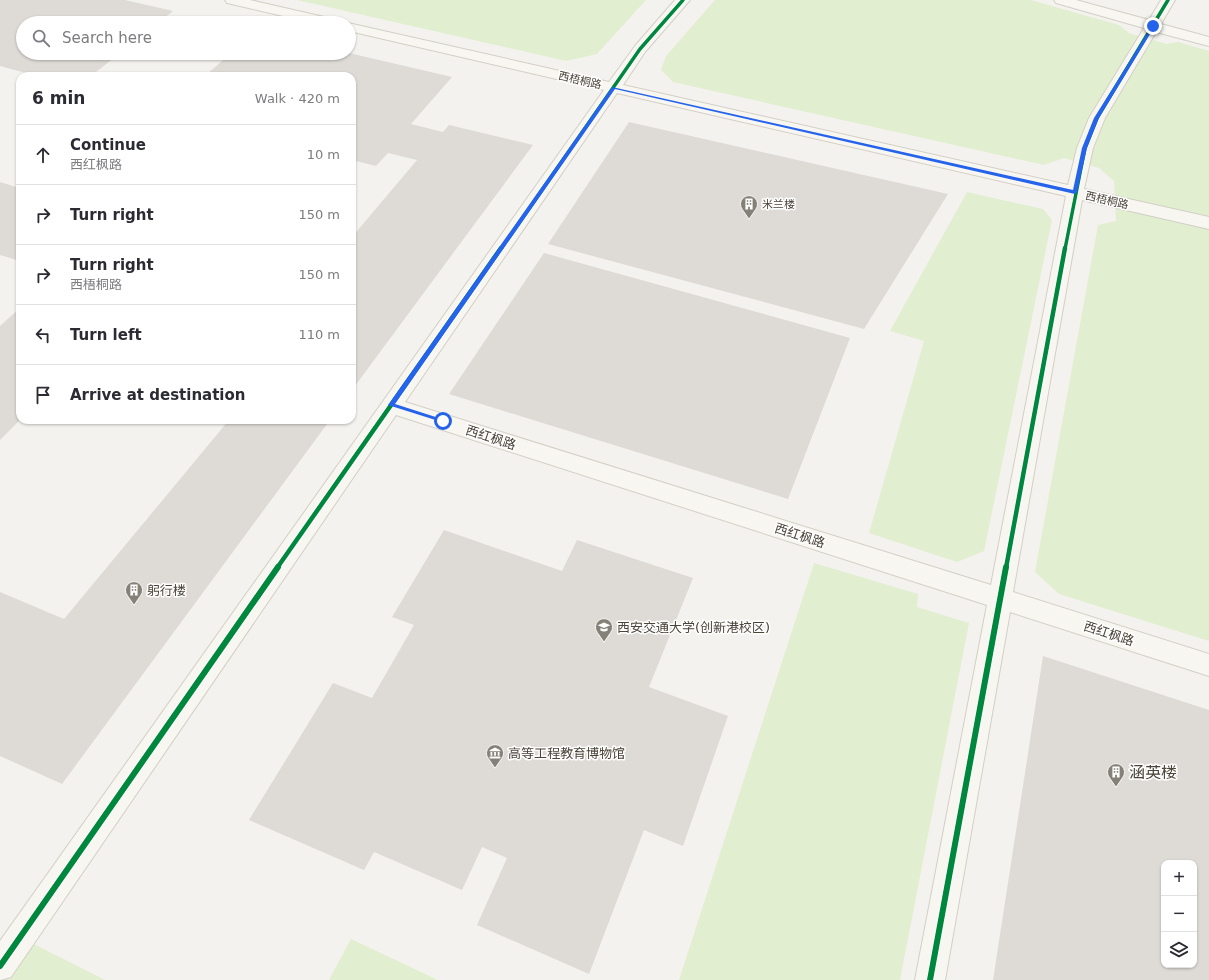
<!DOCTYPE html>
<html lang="en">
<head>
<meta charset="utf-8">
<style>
  body { margin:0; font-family:"DejaVu Sans","Noto Sans SC",sans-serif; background:#f7f7f7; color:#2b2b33 }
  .controls { position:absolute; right:12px; bottom:12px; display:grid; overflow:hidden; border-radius:8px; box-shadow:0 1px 3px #0004 }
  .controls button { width:36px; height:36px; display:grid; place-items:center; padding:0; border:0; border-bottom:1px solid #e1e1e2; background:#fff; color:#2b2b33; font:20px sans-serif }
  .stop { position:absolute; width:12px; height:12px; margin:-9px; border:3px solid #2563eb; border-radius:50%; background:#fff }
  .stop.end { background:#2563eb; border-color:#fff; box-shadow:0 1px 4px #0008 }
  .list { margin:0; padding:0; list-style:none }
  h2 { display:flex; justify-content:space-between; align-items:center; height:52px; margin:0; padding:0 16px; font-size:17px }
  h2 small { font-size:13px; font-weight:400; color:#7c7c81 }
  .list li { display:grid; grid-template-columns:26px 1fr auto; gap:12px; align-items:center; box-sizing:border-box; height:60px; padding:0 16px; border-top:1px solid #e1e1e2 }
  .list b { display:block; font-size:15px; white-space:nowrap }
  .list p { margin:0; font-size:13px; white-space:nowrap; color:#7c7c81 }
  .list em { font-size:13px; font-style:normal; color:#7c7c81 }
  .icon { flex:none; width:22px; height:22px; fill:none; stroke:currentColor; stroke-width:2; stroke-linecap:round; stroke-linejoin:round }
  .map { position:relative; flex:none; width:1209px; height:980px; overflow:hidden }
  .search { position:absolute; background:#fff; box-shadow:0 1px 3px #0004; left:16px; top:16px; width:340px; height:44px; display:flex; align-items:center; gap:10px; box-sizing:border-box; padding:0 14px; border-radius:22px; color:#7c7c81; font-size:15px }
  .panel { position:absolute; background:#fff; box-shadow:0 1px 3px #0004; left:16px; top:72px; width:340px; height:352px; border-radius:12px }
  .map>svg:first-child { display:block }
  .green { fill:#e1eecf }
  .building { fill:#dedbd6; fill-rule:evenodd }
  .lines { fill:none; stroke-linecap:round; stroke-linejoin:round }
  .secondary-casing { stroke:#d3cfc5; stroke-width:2 }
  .secondary { fill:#f7f6f1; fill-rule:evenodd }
  .cycleway-far2-casing { stroke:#fff; stroke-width:5.5 }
  .cycleway-far1-casing { stroke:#fff; stroke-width:7 }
  .cycleway-casing { stroke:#fff; stroke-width:8 }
  .cycleway-far2 { stroke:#00873e; stroke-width:3.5 }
  .cycleway-far1 { stroke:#00873e; stroke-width:4.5 }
  .cycleway { stroke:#00873e; stroke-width:6 }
  .route { fill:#2563eb }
  .labels { text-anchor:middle; stroke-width:3; stroke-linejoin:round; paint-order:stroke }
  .far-street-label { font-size:11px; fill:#4b4439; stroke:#fff }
  .far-poi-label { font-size:11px; fill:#4b4439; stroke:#fff; text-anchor:start }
  .street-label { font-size:13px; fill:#4b4439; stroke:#fff }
  .poi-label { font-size:13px; fill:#4b4439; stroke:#fff; text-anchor:start }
  .near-poi-label { font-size:16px; fill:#4b4439; stroke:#fff; text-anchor:start }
</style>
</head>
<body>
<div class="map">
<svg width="1209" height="980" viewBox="0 0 1209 980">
  <rect width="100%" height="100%" fill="#f4f2ee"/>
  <g class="green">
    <polygon points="297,0 646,0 597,54 566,61"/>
    <polygon points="715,0 1031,0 1119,25 1129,33 1166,44 1178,42 1209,51 1209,641 1059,594 1035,572 1098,225 1116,221 1114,181 1099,168 1064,158 1044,165 673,82 661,70 666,56"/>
    <polygon points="967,192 1043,209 1052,220 984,551 957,562 869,533 924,341 890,331"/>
    <polygon points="814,563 918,594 917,607 969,623 900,980 679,980"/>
    <polygon points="351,939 438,980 329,980"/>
    <polygon points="28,941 105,980 0,980"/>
  </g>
  <g class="building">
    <polygon points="0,0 125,0 173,11 158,23 23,23 23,53 120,53 91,76 37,76 0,66"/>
    <polygon points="231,53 349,53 452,77 411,124 443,132 449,125 533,145 352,390 352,237 417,160 388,153 376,166 352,160 352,76 205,76"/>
    <polygon points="629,122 948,194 864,329 548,244"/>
    <polygon points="0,182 20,188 20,261 0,255"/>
    <polygon points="544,253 850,338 788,499 449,394"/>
    <polygon points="20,308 20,420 0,440 0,326"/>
    <polygon points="229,420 330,420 62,784 0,756 0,592 64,619"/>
    <polygon points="444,530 562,571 577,540 693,578 649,687 728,716 683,846 644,830 589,974 477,925 507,858 482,847 462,890 374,852 364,870 249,820 333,683 372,698 414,625 392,617"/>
    <path d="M 1043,656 L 1209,710 L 1209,980 L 993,980 ZM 1164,863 L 1194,863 L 1194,965 L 1164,965 Z"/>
  </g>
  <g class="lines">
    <g class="secondary-casing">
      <g id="secondary">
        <polygon points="225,0 250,0 337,20 339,23 313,23 227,3"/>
        <path d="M 675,0 L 690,0 L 645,52 L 623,85 L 1068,185 L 1077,148 L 1089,118 L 1144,28 L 1056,3 L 1054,0 L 1076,0 L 1149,20 L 1161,0 L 1175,0 L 1161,24 L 1209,37 L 1209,46 L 1156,32 L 1105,118 L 1093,148 L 1084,189 L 1209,217 L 1209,229 L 1082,200 L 1013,592 L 1209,654 L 1209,676 L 1010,612 L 945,980 L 915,980 L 987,605 L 396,415 L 11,977 L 0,980 L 0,941 L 604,90 L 349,31 L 348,23 L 609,82 L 635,46 ZM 617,93 L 1066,196 L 991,585 L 405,402 Z"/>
      </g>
    </g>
    <use href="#secondary" class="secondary"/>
    <g class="cycleway-far2-casing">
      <g id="cycleway-far2">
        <polyline points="501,249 640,49 683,0"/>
        <polyline points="1065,249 1085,148 1097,118 1168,0"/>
      </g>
    </g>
    <g class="cycleway-far1-casing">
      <g id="cycleway-far1">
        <polyline points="277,568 501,248"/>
        <polyline points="1006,568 1065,248"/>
      </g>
    </g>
    <g class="cycleway-casing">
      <g id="cycleway">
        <polyline points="0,966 278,567"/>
        <polyline points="930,980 1006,567"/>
      </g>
    </g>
    <use href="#cycleway-far2" class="cycleway-far2"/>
    <use href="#cycleway-far1" class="cycleway-far1"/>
    <use href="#cycleway" class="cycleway"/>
  </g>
  <polygon class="route" points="1153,24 1155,26 1099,118 1087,148 1077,192 1075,194 615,89 395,404 445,420 445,423 388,405 612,87 1073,190 1082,148 1094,118"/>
  <defs>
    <g id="building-pin" transform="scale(0.9)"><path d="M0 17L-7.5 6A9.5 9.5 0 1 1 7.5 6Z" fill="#868178" stroke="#fff"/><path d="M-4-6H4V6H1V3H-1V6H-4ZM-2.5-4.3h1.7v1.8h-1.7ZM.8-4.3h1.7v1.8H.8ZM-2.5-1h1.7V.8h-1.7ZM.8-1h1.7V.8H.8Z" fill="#fff"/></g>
    <g id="university-pin" transform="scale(0.9)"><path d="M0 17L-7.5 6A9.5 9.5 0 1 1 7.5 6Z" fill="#868178" stroke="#fff"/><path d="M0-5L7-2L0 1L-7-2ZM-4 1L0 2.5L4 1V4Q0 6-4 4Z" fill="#fff"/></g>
    <g id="museum-pin" transform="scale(0.9)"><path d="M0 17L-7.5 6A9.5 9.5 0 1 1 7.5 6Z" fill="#868178" stroke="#fff"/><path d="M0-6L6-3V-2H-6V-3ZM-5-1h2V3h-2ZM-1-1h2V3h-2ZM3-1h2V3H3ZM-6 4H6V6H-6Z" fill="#fff"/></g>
  </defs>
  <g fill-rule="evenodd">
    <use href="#building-pin" x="749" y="204"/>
    <use href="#building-pin" x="134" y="590"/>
    <use href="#university-pin" x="604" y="627"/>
    <use href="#museum-pin" x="495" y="753"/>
    <use href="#building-pin" x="1116" y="772"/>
  </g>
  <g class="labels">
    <g class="far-street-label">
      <text transform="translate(580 80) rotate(13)" y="4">西梧桐路</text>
      <text transform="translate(1107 200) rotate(13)" y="4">西梧桐路</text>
    </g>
    <g class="far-poi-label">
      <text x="762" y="208">米兰楼</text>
    </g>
    <g class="street-label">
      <text transform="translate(491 437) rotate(18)" y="5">西红枫路</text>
      <text transform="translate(800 535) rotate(18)" y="5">西红枫路</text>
      <text transform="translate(1109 633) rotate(18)" y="5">西红枫路</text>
    </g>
    <g class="poi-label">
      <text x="147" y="595">躬行楼</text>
      <text x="617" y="632">西安交通大学(创新港校区)</text>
      <text x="508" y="758">高等工程教育博物馆</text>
    </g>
    <g class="near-poi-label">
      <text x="1129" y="778">涵英楼</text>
    </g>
  </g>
</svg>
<div class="controls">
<button>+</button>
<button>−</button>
<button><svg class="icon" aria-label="layers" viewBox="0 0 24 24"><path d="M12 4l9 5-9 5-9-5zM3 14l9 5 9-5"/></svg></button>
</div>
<div class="stop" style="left:443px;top:421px"></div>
<div class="stop end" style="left:1153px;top:26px"></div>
<div class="search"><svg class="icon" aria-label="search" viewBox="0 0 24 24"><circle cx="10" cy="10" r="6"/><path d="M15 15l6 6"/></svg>Search here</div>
<section class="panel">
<h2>6 min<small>Walk · 420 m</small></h2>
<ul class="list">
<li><svg class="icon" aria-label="ahead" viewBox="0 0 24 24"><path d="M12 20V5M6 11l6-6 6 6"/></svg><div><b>Continue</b><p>西红枫路</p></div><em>10 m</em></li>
<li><svg class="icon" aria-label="right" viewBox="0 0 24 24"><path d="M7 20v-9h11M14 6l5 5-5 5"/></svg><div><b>Turn right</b></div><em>150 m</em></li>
<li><svg class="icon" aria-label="right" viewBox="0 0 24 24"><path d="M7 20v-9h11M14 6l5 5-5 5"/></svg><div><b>Turn right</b><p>西梧桐路</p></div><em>150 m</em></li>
<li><svg class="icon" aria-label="left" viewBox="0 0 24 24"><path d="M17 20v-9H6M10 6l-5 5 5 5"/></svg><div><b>Turn left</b></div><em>110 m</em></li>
<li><svg class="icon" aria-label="arrive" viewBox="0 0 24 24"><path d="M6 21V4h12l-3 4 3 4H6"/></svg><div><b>Arrive at destination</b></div></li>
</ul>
</section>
</div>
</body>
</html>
